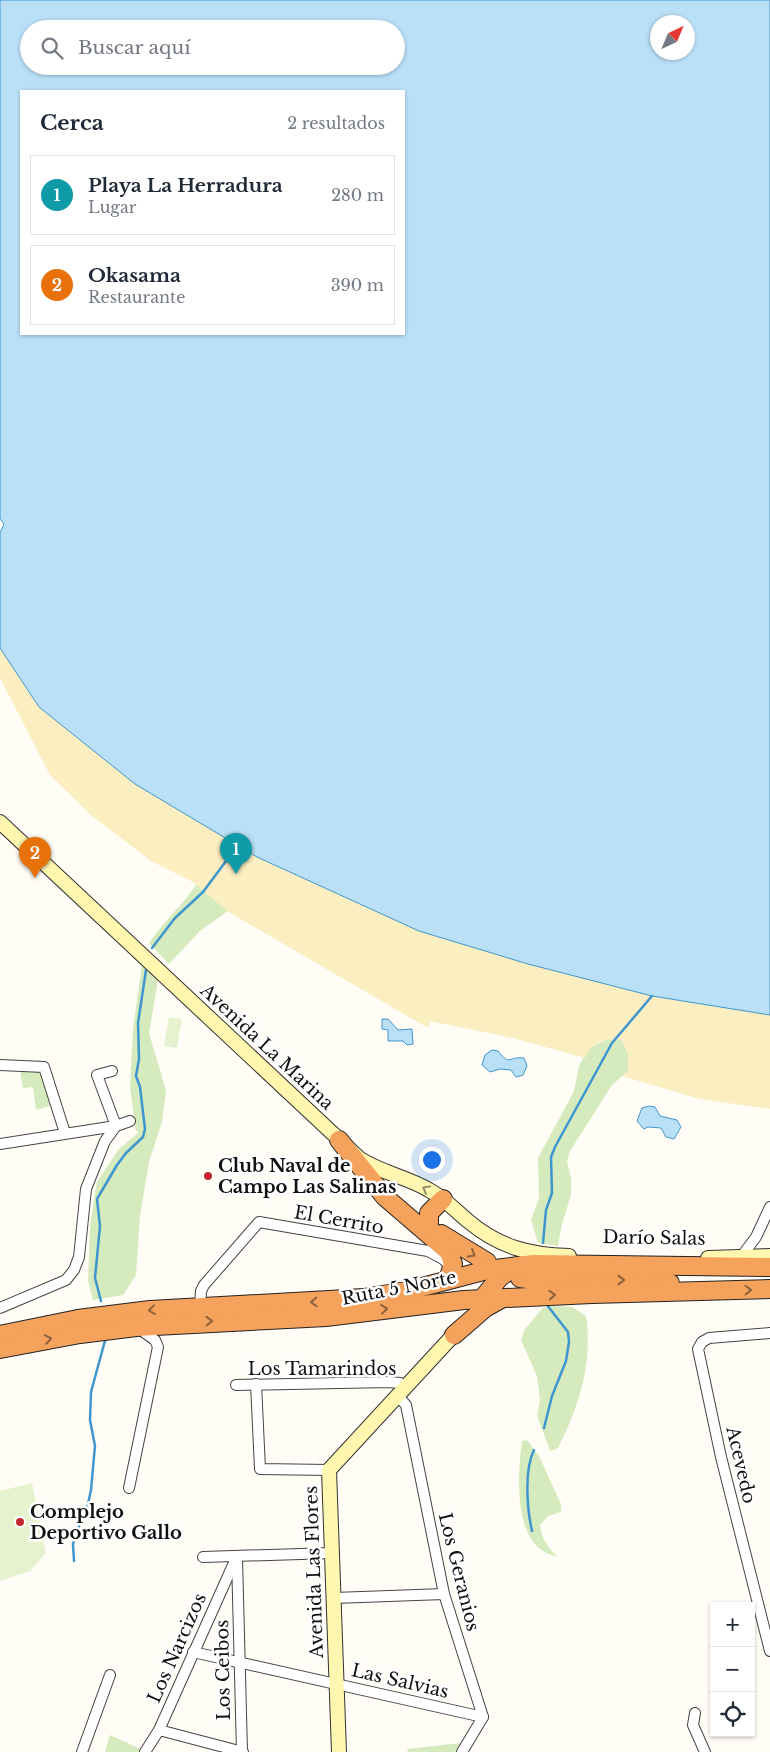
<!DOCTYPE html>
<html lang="es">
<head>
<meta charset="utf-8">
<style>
  body { margin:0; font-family:"Libre Baskerville",serif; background:#f2f2f3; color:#1f2937 }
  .controls { position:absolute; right:15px; bottom:15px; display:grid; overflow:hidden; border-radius:0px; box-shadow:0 1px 4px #0004 }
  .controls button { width:45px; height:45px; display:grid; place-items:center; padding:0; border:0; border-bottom:1px solid #e0e1e3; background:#fff; color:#1f2937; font:25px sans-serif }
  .compass { position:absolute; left:650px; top:15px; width:45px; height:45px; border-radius:50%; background:#fff; box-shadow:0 1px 4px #0004; rotate:44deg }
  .you { position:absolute; left:431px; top:1159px; width:18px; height:18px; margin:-12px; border:4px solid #fff; border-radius:50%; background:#1a73e8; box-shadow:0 0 0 8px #1a73e833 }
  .badge { display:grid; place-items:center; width:32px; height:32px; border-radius:50%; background:#111827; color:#fff; font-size:16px; font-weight:700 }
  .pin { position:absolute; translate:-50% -41px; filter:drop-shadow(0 1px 2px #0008) }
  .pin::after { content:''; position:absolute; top:26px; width:18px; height:15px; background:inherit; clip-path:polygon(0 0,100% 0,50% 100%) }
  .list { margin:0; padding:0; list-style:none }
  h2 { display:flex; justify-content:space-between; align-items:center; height:65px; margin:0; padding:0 20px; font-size:21px }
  h2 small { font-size:16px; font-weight:400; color:#747a83 }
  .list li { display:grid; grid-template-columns:32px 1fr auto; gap:15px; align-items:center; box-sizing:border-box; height:80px; margin:0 10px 10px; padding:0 10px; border:1px solid #e0e1e3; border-radius:0px }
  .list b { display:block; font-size:19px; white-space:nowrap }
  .list p { margin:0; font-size:16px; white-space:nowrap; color:#747a83 }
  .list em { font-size:16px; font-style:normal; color:#747a83 }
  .icon { flex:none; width:28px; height:28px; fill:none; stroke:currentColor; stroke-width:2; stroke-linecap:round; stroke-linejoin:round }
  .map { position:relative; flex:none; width:770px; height:1752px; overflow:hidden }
  .search { position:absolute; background:#fff; box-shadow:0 1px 4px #0004; left:20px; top:20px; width:385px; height:55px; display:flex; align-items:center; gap:12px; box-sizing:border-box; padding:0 18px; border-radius:28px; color:#747a83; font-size:19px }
  .panel { position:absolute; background:#fff; box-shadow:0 1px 4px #0004; left:20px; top:90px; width:385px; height:245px; border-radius:0px }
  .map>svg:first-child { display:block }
  .green { fill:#d5ebbd }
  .sand { fill:#fbeec1 }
  .pitch { fill:#e6f2cf }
  .water { fill:#b9e0f7; stroke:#3f96cf; fill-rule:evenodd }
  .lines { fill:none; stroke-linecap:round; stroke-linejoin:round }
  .stream { stroke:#3f96cf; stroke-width:2.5 }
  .street-casing { stroke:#444; stroke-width:12 }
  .secondary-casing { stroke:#333; stroke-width:16 }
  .highway-casing { stroke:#222; stroke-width:20 }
  .street { stroke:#fff; stroke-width:10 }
  .secondary { stroke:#fff6b0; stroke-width:14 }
  .highway { stroke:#f5a25d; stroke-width:18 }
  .oneway { stroke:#948f68 }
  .oneway2 { stroke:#8e613b }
  .poi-dot { fill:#c4262e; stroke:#fff; stroke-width:2 }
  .labels { text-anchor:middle; stroke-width:5; stroke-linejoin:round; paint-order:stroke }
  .street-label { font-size:18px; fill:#111; stroke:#fff }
  .poi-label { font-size:18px; font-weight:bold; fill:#111; stroke:#fff; text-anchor:start }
</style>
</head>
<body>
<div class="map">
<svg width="770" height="1752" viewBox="0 0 770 1752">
  <rect width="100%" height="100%" fill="#fffdf5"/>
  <g class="green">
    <path d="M 199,880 L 232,908 L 200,931 L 169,964 L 149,943 C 164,920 186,903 199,880 Z"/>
    <polygon points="142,964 158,980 149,1033 166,1091 162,1122 149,1162 140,1216 136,1275 123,1295 93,1300 88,1281 90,1225 97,1182 119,1149 139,1132 136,1131 130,1088 133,1029"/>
    <polygon points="610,1038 623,1040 628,1054 628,1071 612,1085 570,1151 567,1162 571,1178 571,1195 562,1224 558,1246 538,1243 531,1220 539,1198 538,1158 574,1091 579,1066 589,1048"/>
    <polygon points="20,1070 43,1070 50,1106 36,1110 33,1087 23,1088"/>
    <path d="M 553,1306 L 572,1307 L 586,1316 C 593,1362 579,1407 558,1448 L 550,1451 L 537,1415 L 540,1400 L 537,1376 L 521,1340 L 524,1330 L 543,1308 Z"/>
    <path d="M 527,1440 L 539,1456 L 561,1504 L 561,1512 L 548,1516 L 540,1525 C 542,1539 547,1547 558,1557 C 552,1555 545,1553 540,1549 C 514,1528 518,1471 522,1441 Z"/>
    <polygon points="110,1735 141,1749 139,1752 105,1752"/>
    <polygon points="461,1743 455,1752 408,1752 407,1749"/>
  </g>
  <path class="sand" d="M 0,648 L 39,707 L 135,784 L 257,857 L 419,931 L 528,964 L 652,996 L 770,1015 L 770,1109 L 700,1099 L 622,1076 L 628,1071 L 628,1054 L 622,1040 C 605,1037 592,1042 585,1058 L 513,1038 L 430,1021 L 428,1028 L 227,911 L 193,882 L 151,861 L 92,816 L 50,775 L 0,678 Z"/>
  <g class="pitch">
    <polygon points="169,1017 182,1019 177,1048 164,1046"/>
    <polygon points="32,1483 46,1553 30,1571 0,1581 0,1491"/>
  </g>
  <g class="water">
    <path d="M 0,0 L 770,0 L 770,1015 L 652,996 L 528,964 L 419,931 L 257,857 L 135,784 L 39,707 L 0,648 L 0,533 L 4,524 L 0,519 ZM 658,22 L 688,22 L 688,52 L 658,52 ZM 29,29 L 396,29 L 396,66 L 29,66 ZM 21,91 L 404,91 L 404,334 L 21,334 Z"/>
    <polygon points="382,1019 388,1019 398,1030 412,1029 413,1044 407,1045 403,1041 388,1041 388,1030 382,1029"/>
    <path d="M 492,1050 L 498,1051 C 511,1067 508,1056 524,1058 L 527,1066 L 523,1075 L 516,1077 L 511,1070 L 500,1069 L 490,1072 L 482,1065 L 485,1055 Z"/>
    <polygon points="649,1106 655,1107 660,1116 677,1120 681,1127 674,1139 666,1137 661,1128 648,1127 644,1129 637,1121 642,1108"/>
  </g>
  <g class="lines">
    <g class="stream">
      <polyline points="152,948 175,918 203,892 238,845"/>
      <polyline points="543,1243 546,1210 552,1193 551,1157 555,1147 612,1043 652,996"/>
      <polyline points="101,1301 95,1278 100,1226 97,1199 117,1165 126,1153 143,1137 145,1129 140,1087 136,1076 139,1059 138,1023 146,970"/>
      <polyline points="544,1428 552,1396 566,1361 569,1342 568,1332 547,1305"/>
      <path d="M 532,1531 C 527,1509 524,1470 534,1450"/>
      <polyline points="74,1561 73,1544 81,1520 86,1513 91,1490 95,1446 90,1420 91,1392 106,1337"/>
    </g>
    <g class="street-casing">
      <g id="street">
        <polyline points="0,1065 44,1067 65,1133"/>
        <polyline points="0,1144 116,1126 130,1121"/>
        <polyline points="741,1257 756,1237 770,1207"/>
        <polyline points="200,1306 201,1291 204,1285 259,1222 428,1251 443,1259 450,1266"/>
        <polyline points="0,1308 66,1280 74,1270 79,1257 86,1189 105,1141 116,1126 97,1075 112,1071"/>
        <polyline points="770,1333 709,1338 702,1342 698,1349 721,1457 770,1651"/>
        <polyline points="256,1384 260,1469 329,1470"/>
        <polyline points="236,1385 389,1382 400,1383 406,1387"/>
        <polyline points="398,1396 406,1405 444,1594 483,1717 462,1752"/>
        <polyline points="129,1488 158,1347 155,1340 138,1328"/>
        <polyline points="203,1557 332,1553"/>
        <polyline points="237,1558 242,1752"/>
        <polyline points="334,1598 444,1594"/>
        <polyline points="193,1652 483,1717"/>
        <polyline points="695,1713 693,1725 705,1752"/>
        <polyline points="159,1730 243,1752"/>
        <polyline points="82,1752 110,1675"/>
        <polyline points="145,1752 159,1730 237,1556"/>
      </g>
    </g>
    <g class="secondary-casing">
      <g id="secondary">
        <path d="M 0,822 L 360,1159 C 382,1173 407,1177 429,1190 C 444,1198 455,1210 468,1221 C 499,1247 529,1255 569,1256"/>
        <polyline points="708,1258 770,1256"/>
        <polyline points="339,1752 329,1470 460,1328"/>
      </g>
    </g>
    <g class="highway-casing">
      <g id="highway">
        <polyline points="339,1140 385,1197 449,1252 453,1264 448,1280"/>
        <polyline points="429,1225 429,1213 443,1199"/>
        <polyline points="441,1234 487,1262"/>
        <polyline points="520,1278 542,1281 633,1280 670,1283"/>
        <polyline points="482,1299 500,1277 515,1267"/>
        <polyline points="0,1335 78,1319 150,1310 364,1298 407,1291 487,1270 533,1264 770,1267"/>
        <polyline points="454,1335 485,1308 501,1299"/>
        <polyline points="0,1349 80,1334 136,1327 326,1317 464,1300 592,1294 770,1289"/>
      </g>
    </g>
    <use href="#street" class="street"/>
    <use href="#secondary" class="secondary"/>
    <use href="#highway" class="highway"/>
  </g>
  <defs><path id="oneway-chevron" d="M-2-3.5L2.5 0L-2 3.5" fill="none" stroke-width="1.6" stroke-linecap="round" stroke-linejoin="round" transform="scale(1.25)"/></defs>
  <use class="oneway" href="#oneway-chevron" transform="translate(426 1189) rotate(-151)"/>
  <g class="oneway2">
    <use href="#oneway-chevron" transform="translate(472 1254) rotate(30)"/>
    <use href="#oneway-chevron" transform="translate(621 1280)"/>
    <use href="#oneway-chevron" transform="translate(748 1290) rotate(-2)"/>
    <use href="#oneway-chevron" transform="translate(552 1295) rotate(-3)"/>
    <use href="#oneway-chevron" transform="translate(314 1302) rotate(178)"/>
    <use href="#oneway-chevron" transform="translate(384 1309) rotate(-7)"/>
    <use href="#oneway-chevron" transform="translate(152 1310) rotate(174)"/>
    <use href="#oneway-chevron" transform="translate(209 1321) rotate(-2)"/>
    <use href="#oneway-chevron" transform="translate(48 1339) rotate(-10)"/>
  </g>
  <g class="poi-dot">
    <circle cx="208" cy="1176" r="5"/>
    <circle cx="20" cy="1522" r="5"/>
  </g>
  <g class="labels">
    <g class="street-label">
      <text transform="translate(267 1047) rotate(43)" y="6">Avenida La Marina</text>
      <text transform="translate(339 1220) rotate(10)" y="6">El Cerrito</text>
      <text transform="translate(654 1238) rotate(1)" y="6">Darío Salas</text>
      <text transform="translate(399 1288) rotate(-11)" y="6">Ruta 5 Norte</text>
      <text x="322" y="1375">Los Tamarindos</text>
      <text transform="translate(741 1465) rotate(77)" y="6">Acevedo</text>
      <text transform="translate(314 1572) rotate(-92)" y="6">Avenida Las Flores</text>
      <text transform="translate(459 1572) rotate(76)" y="6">Los Geranios</text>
      <text transform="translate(177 1648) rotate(-66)" y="6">Los Narcizos</text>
      <text transform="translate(223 1670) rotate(-91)" y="6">Los Ceibos</text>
      <text transform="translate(400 1681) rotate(13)" y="6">Las Salvias</text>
    </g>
    <g class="poi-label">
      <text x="218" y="1172">Club Naval de<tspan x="218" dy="21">Campo Las Salinas</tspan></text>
      <text x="30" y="1518">Complejo<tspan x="30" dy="21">Deportivo Gallo</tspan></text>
    </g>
  </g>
</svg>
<div class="controls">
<button>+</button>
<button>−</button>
<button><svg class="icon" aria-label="locate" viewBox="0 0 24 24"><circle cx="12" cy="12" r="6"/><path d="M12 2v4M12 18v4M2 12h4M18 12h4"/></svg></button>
</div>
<svg class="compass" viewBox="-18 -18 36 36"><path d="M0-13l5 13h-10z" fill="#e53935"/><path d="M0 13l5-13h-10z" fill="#747a83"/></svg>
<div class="you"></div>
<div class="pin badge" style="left:236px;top:874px;background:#0f9aa8">1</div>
<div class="pin badge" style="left:35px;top:878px;background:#e8710a">2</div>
<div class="search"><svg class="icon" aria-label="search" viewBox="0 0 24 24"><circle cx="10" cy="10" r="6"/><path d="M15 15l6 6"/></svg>Buscar aquí</div>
<section class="panel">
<h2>Cerca<small>2 resultados</small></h2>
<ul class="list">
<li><span class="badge" style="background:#0f9aa8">1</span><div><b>Playa La Herradura</b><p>Lugar</p></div><em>280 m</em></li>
<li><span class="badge" style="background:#e8710a">2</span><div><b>Okasama</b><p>Restaurante</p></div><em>390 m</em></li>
</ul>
</section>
</div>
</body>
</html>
